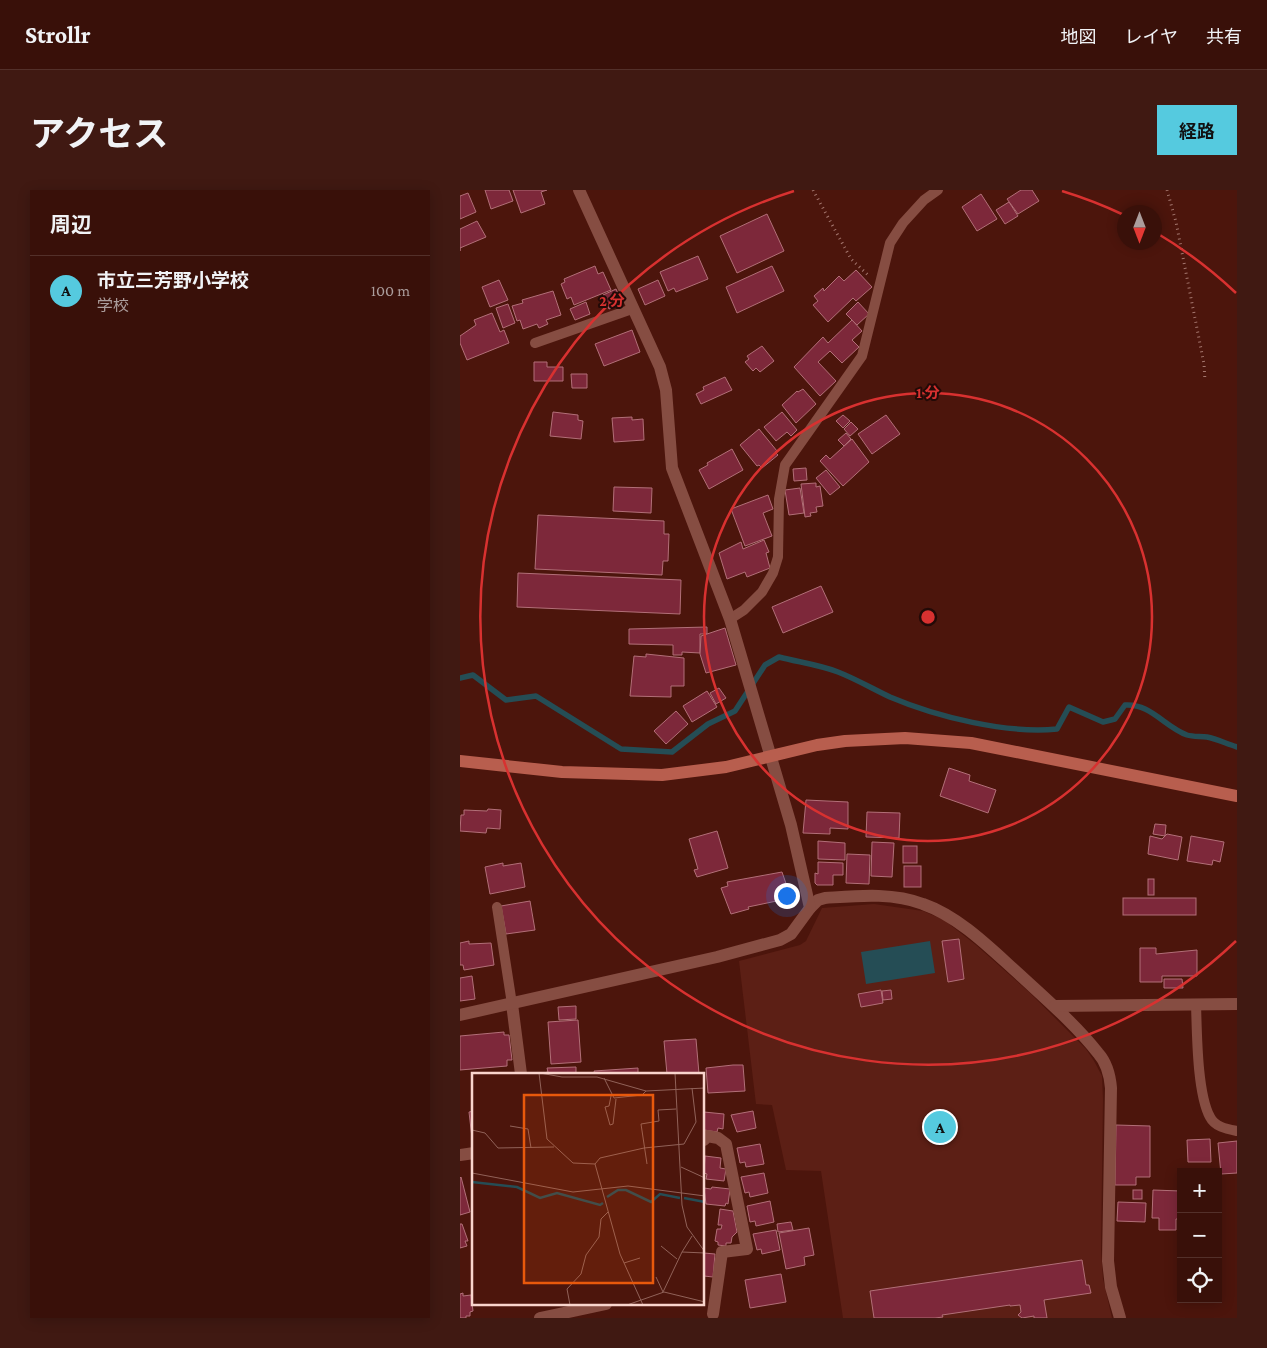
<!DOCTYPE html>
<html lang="ja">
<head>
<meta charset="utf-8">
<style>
  body { margin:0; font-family:"Crimson Pro","Noto Sans JP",serif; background:#401912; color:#f1f3f6 }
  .controls { position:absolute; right:15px; bottom:15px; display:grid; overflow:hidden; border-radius:0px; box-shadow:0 2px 12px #0003 }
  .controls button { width:45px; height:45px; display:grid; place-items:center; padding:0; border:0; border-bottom:1px solid #53302a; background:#391009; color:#f1f3f6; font:25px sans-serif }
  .compass { position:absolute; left:657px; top:15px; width:45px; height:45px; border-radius:50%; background:#391009; box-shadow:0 2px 12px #0003; rotate:180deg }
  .you { position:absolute; left:326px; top:705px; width:18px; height:18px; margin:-12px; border:4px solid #fff; border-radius:50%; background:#1a73e8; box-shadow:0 0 0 8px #1a73e833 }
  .badge { display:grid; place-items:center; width:32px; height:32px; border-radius:50%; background:#55cadf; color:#111; font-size:16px; font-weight:700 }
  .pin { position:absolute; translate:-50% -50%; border:2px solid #fff; box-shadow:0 1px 5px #0006 }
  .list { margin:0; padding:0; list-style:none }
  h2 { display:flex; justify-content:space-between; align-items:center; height:65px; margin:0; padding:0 20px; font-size:21px }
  h2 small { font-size:16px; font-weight:400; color:#ab9d9c }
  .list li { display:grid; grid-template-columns:32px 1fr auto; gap:15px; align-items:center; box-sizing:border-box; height:70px; padding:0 20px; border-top:1px solid #53302a }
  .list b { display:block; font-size:19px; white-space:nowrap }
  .list p { margin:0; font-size:16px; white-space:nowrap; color:#ab9d9c }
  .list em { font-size:16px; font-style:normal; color:#ab9d9c }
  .icon { flex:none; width:28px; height:28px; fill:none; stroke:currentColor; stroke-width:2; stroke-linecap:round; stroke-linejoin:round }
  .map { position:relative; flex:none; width:777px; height:1128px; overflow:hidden; border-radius:0px }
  header { display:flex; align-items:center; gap:30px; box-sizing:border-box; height:70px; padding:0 25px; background:#391009; border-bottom:1px solid #53302a }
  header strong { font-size:24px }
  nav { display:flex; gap:28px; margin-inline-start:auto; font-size:18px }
  .intro { display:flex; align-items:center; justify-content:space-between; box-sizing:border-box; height:120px; padding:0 30px }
  h1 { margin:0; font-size:35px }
  .button { padding:12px 22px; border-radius:0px; background:#55cadf; color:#111; font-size:18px; font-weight:700 }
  main { display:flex; gap:30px; padding:0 30px }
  aside { flex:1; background:#391009; border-radius:0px; box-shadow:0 2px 12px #0003 }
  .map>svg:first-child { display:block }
  .built { fill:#5c1f15 }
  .water { fill:#254d55 }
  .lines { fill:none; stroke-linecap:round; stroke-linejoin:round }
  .stream { stroke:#254d55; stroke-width:5.5 }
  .building { fill:#7d283a; stroke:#b26f78 }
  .path { stroke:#a4766e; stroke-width:3; stroke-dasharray:1 4; stroke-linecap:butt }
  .lane { stroke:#864d42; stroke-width:10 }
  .street { stroke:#864d42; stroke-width:12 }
  .secondary { stroke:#b85e4e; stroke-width:12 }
  .ring { fill:none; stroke:#d83130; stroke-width:2.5 }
  .inset-river { fill:none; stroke:#254d55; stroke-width:2.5 }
  .inset-road { fill:none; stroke:#916259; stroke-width:1 }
  .view { fill:#e8590c; fill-opacity:0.15; stroke:#e8590c; stroke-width:2.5 }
  .inset-edge { fill:none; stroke:#f9d5cd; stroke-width:2.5 }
  .centre { fill:#d83130; stroke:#220a07; stroke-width:2.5 }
  .ring-label { font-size:15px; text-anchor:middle; font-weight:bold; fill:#d83130; stroke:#220a07; stroke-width:4; stroke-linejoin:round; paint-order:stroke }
</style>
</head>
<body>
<header>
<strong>Strollr</strong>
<nav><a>地図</a><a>レイヤ</a><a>共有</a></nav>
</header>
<div class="intro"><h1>アクセス</h1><a class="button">経路</a></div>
<main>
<aside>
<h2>周辺<small></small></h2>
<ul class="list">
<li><span class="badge">A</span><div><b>市立三芳野小学校</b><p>学校</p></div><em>100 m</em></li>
</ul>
</aside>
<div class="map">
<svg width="777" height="1128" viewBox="0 0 777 1128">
  <rect width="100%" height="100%" fill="#4c150c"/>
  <polygon class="built" points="414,714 463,721 484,730 516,755 569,802 626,859 634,871 642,886 643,910 641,1060 643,1089 652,1128 383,1128 361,981 326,980 312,915 296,914 279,771 340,755 346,751 362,718"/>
  <polygon class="water" points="470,751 475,783 406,794 401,762"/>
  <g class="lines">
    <path class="stream" d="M 0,488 L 13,485 L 46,510 L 76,506 L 161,559 L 212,562 L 248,534 L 275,521 L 305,475 L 319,467 C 338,472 360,475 378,482 C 396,489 413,499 430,507 C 477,527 547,544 597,539 L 609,517 L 643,532 L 655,529 L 665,515 C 690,513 705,537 727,545 C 733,547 741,546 747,547 C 757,549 767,554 777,557"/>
  </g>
  <g class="building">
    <polygon points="25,0 49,0 53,11 31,19"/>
    <polygon points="53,0 87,0 81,2 85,14 61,23"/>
    <polygon points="561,0 572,0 579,11 558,24 547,9"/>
    <polygon points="8,3 16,22 0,29 0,6"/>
    <polygon points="521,4 537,29 517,41 502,17"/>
    <polygon points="549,12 558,26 545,34 536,20"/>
    <polygon points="307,24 324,61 277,83 260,46"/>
    <polygon points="17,31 26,47 0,58 0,61 0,39"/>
    <polygon points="238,66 248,89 216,102 214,98 208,101 200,82"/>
    <polygon points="135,76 138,84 143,82 151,100 114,115 111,107 107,109 101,94 105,92 104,89"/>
    <polygon points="312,76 324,101 277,123 266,97"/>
    <polygon points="396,80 412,97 396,111 393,108 368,132 353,115 358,111 354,106 363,98 364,101 379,86 384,91"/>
    <polygon points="39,90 48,110 30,117 22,97"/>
    <polygon points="198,90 205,106 185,115 178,99"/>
    <polygon points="156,99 162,113 149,119 143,105"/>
    <polygon points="93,101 101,125 86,130 88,134 79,138 77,134 63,139 60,130 57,131 52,116 63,113 62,110"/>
    <polygon points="126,112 130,124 115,130 110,119"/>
    <polygon points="398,112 409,124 397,135 386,124"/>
    <polygon points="48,114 55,133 43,138 36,118"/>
    <polygon points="32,123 40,142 44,140 49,153 7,170 0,153 0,146 16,135 14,130"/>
    <polygon points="392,130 402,141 392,150 399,157 382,173 370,161 358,172 376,191 360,206 334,177 363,147 368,153"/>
    <polygon points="172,140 180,162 144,176 135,154"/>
    <polygon points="302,156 314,171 300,182 296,178 293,181 285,172 289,169 287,166"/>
    <polygon points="74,172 87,172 87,177 103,177 103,191 74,191"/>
    <polygon points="111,184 127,184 127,198 112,198"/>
    <polygon points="265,187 272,200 241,214 236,204 244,200 243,197"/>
    <polygon points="343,199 356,214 336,233 322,215 337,201 338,202"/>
    <polygon points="93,222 118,225 118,230 123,231 121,249 90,246"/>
    <polygon points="322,222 337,240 331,246 327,242 316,251 304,237"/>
    <polygon points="383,225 390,231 383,238 376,231"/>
    <polygon points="426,225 440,244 412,264 398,244"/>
    <polygon points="172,227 172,230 183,229 184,250 154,252 152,228"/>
    <polygon points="391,232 398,239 390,246 384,239"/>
    <polygon points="299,239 317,261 315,262 318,265 302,278 299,275 297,276 280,255"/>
    <polygon points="386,243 391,249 384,256 378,250"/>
    <polygon points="392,249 409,272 383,296 360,271 366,265 370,269"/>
    <polygon points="272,259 283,280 249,299 239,280 248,275 247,273"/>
    <polygon points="346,278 347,290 334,291 333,279"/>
    <polygon points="366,280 380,297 370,305 356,288"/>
    <polygon points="356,293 356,297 360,296 363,316 356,317 357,322 350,323 351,326 345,327 341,294"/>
    <polygon points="154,297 192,298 191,323 153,321"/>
    <polygon points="340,298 344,323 329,325 325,300"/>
    <polygon points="308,305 313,319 303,323 312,346 285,356 271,319"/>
    <polygon points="78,325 204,331 204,344 209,344 208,371 203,371 202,385 75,379"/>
    <polygon points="304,350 309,362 306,363 310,378 287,387 285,382 267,389 259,363 281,352 283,359"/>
    <polygon points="58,383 221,390 220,424 57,417"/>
    <polygon points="361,396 373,422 323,443 312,417"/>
    <polygon points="247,437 247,444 240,444 240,463 222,462 222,465 213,465 213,455 169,454 169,439"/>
    <polygon points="265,438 276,475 246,483 240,464 241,446"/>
    <polygon points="186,464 224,468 224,496 211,496 211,507 170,506 174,466 186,467"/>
    <polygon points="259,498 266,508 256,514 250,503"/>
    <polygon points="247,501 257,517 232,532 223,516"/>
    <polygon points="216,521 228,534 206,554 194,541"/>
    <polygon points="489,578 510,585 509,591 536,600 528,623 480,606"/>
    <polygon points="346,610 388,612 388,639 370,638 370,644 343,643"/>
    <polygon points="28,619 41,620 40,639 27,638 26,643 0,641 1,625 4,625 4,620 27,621"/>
    <polygon points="407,622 440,623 439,648 406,647"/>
    <polygon points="695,634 706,635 705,646 693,644"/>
    <polygon points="257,641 268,678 237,687 234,680 238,679 229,649"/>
    <polygon points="707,644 722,647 718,670 688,664 690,646 702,649"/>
    <polygon points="731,646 764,652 760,672 753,670 752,675 727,671"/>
    <polygon points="358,651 385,653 385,670 358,669"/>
    <polygon points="412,652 434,653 432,687 411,686"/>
    <rect x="443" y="656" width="14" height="17"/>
    <polygon points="387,664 410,665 409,694 386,693"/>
    <polygon points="358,672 383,673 383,685 373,685 373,695 357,695 355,693 355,683 358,684"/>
    <polygon points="43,673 43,676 61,673 65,697 30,704 25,677"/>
    <rect x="444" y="676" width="17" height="21"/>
    <polygon points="322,682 331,708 288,717 289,719 271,724 261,698 268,696 267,692"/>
    <rect x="688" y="689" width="6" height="16"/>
    <rect x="663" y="708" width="73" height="17"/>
    <polygon points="70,711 75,740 46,744 41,716"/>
    <polygon points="499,749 504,789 488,792 482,751"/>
    <polygon points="9,751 9,754 31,753 34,775 4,780 3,775 0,775 0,753"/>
    <polygon points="680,758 696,758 696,764 737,760 737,786 702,786 702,792 680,792"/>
    <polygon points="12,786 15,809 0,811 0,788"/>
    <polygon points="704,789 722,789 723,798 704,798"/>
    <polygon points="421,800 423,813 401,817 398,804"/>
    <polygon points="431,800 432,809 423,810 422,801"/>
    <polygon points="116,816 116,829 99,830 98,817"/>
    <polygon points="118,830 121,872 91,874 88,832"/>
    <polygon points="44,842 44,845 49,845 52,870 47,870 47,876 0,880 0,846"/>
    <polygon points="236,849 239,884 207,884 204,851"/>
    <polygon points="273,875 283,875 285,901 248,903 246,878"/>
    <polygon points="116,877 116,884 78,884 88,882 87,878"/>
    <polygon points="178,878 178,884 135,884 134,881"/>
    <polygon points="14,921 14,948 12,948 9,922"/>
    <polygon points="293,921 296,938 277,942 271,925"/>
    <polygon points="244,922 264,924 263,939 258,938 257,942 244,940"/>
    <polygon points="656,935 690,936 690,987 676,987 676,995 655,995"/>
    <polygon points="750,949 751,972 728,972 727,950"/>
    <polygon points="777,951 777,983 761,984 758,953"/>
    <polygon points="300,954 304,974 286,977 285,972 280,973 277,958"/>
    <polygon points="245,966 261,968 260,978 266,979 264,991 246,989 247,984 244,983"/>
    <polygon points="304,983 308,1003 290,1007 289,1002 285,1003 281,987"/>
    <polygon points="1,987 10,1022 0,1025 0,988"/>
    <polygon points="252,997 270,999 268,1014 266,1013 265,1016 246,1014 244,998 251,999"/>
    <rect x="673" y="1000" width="9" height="9"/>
    <polygon points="693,1000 721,1001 721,1029 716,1029 716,1040 699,1040 699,1028 692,1028"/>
    <polygon points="310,1011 314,1032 296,1036 295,1031 290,1032 287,1016"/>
    <polygon points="658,1012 686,1013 685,1032 657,1031"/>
    <polygon points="260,1019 273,1021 277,1042 272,1047 271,1053 266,1053 266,1056 258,1055 258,1052 255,1051 257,1039 261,1039 262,1035 258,1035"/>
    <polygon points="331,1032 333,1040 318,1042 317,1034"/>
    <polygon points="0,1034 2,1034 8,1051 5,1051 7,1056 0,1058"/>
    <polygon points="349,1038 354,1065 344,1067 345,1075 326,1079 319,1043"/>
    <polygon points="316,1040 320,1060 302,1064 301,1059 297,1060 293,1044"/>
    <polygon points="244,1063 255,1064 253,1087 244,1086"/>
    <polygon points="622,1070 626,1095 629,1095 631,1103 584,1110 587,1128 574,1128 574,1126 562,1128 558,1125 561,1122 560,1115 550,1116 550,1115 482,1125 483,1127 475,1128 414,1128 410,1101"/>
    <polygon points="321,1084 326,1112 290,1118 285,1090"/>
    <polygon points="3,1103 3,1106 11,1105 13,1121 10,1122 10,1126 6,1126 6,1128 0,1128 0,1104"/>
  </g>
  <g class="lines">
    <g class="path">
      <polyline points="353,0 391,69 408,85"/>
      <polyline points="707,0 716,32 744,174 745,191"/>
    </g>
    <g class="lane">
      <polyline points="75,153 172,119"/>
      <polyline points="270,429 284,420 302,402 313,383 318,367 319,309 325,275 402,166 430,53 443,33 464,10 478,0"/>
      <polyline points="37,717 52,814"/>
      <path d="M 736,814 C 737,843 737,903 750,927 C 755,937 767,939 777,941"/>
    </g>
    <g class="street">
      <path d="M 350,718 L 358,710 L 365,708 C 396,706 432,702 463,714 C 500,727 531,759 560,785 C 587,810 616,835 638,863 C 647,873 650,886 651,898 L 648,1071 L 651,1097 L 660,1128"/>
      <polyline points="52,814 61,884"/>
      <polyline points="595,816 777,814"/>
      <polyline points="0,825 257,767 320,750 331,744 350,718 331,635 270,429 212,278 206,200 200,177 119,0"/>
      <polyline points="244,950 247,946 258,948 266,954 287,1059 262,1062 253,1124"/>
      <polyline points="0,965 14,963"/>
      <polyline points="80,1128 146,1114"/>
    </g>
    <polyline class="secondary" points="0,571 102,582 202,585 266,577 357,555 385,551 445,548 511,553 777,606"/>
  </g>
  <g class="ring">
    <circle cx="468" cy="427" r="224"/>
    <path d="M776 751A447 447 0 1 1 334 1M602 1A447 447 0 0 1 664 25M695 42A447 447 0 0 1 776 103"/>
  </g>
  <g transform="translate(12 883)">
    <rect width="232" height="232" fill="#4c150c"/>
    <path class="inset-river" d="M 0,109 L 45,114 L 68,125 L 85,120 L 128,132 L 131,130M 135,124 L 146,117 L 154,117 L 179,129 L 188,121 L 208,125M 212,125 L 233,129"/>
    <path class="inset-road" d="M 67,0 L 75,66 L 101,90 L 123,91M 68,0 L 90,4 L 125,4 L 174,18 L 233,15M 203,0 L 210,132 L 215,154 L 233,179M 132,5 L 142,25 L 170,22 L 174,18M 139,23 L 137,33 L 133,34 L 138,52 L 141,51 L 144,26M 38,53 L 56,56 L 59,75M 0,57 L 13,60 L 26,75 L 82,74M 175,91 L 169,51 L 187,48 L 186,37 L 204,36M 209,94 L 233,105M 0,100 L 101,119 L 156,113 L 233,123M 189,173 L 205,186M 210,179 L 220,163M 152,190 L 168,185M 184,204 L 191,219M 191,219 L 210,179 L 233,180M 98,232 L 95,216 L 109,201 L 114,182 L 127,164 L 129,146 L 136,139M 155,232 L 192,219 L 233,229M 171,232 L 148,181 L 123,91 L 128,85 L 172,75 L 212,71 L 224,49 L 220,15"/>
    <path class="view" d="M 52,22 L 181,22 L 181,210 L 52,210 Z"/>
    <rect width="232" height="232" class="inset-edge"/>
  </g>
  <circle cx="468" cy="427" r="8" class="centre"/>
  <g class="ring-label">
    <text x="152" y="116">2 分</text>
    <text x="468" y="208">1 分</text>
  </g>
</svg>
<div class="controls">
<button>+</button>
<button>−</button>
<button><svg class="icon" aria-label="locate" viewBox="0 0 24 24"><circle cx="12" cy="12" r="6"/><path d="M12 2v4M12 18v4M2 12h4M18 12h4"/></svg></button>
</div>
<svg class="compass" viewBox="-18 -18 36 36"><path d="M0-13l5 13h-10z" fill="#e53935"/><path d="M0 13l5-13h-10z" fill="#ab9d9c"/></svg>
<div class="you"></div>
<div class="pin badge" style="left:480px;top:937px">A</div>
</div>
</main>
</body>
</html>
